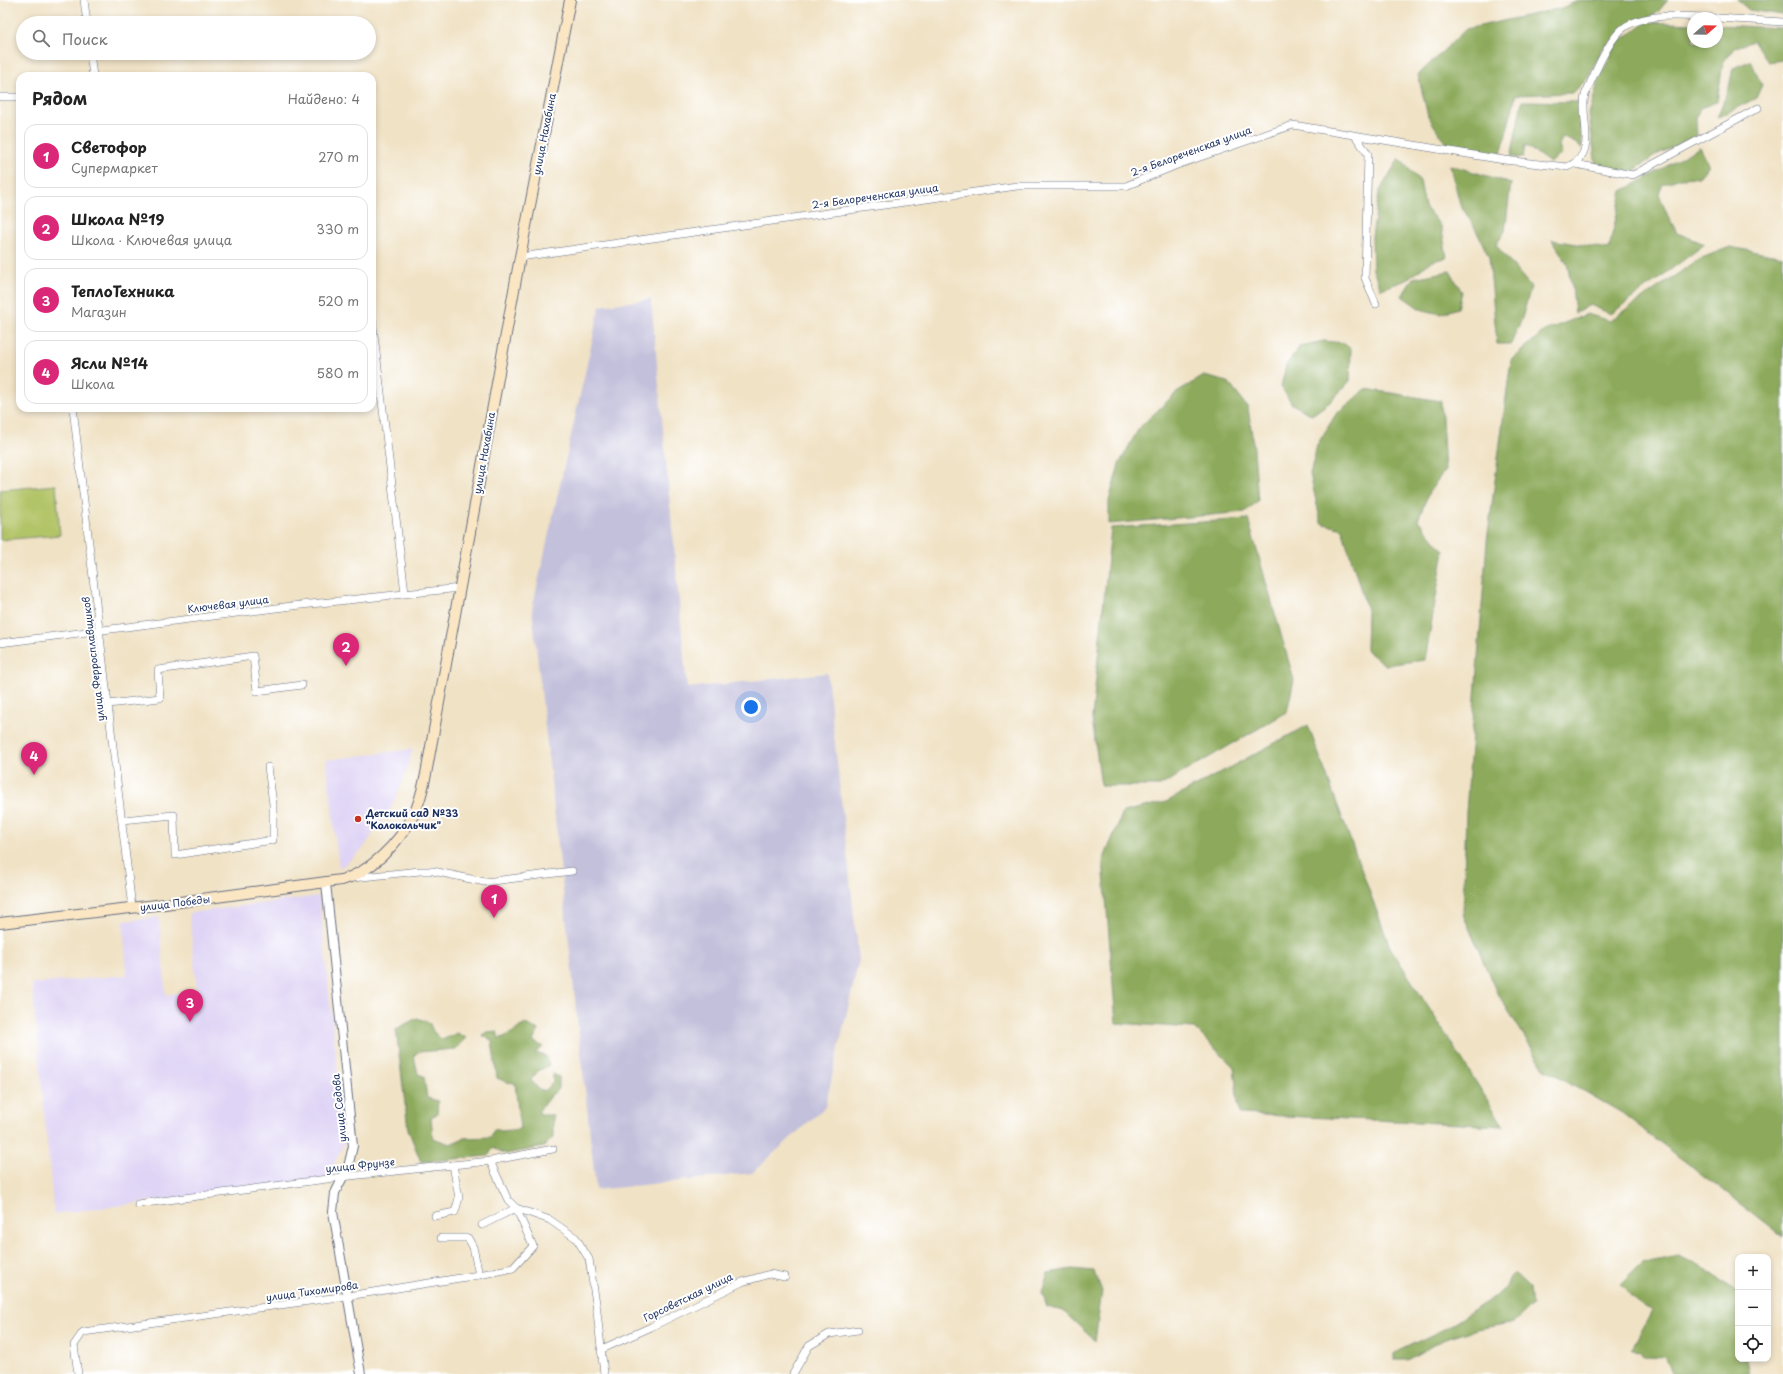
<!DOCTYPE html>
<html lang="ru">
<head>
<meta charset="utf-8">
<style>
  body { margin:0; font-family:"Playpen Sans",sans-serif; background:#f6f6f6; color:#222 }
  .controls { position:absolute; right:12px; bottom:12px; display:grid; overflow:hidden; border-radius:8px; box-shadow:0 2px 6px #0003 }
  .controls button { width:36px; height:36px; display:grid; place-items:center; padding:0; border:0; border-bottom:1px solid #e0e0e0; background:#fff; color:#222; font:20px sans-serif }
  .compass { position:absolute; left:1687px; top:12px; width:36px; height:36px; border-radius:50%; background:#fff; box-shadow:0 2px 6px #0003; rotate:70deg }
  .you { position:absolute; left:751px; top:707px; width:14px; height:14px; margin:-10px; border:3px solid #fff; border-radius:50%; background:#1a73e8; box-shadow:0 0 0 6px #1a73e833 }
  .badge { display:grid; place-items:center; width:26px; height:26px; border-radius:50%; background:#db2777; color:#fff; font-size:13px; font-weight:700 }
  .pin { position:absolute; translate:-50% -33px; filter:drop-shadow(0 1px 2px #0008) }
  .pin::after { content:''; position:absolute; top:21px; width:14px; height:12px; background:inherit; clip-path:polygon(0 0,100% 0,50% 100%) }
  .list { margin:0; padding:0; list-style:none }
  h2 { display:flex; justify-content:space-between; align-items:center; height:52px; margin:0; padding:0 16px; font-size:17px }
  h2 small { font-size:13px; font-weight:400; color:#767676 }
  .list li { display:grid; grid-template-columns:26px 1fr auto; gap:12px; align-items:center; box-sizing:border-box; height:64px; margin:0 8px 8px; padding:0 8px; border:1px solid #e0e0e0; border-radius:12px }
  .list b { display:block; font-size:15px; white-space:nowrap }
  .list p { margin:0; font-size:13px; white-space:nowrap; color:#767676 }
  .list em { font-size:13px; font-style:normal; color:#767676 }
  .icon { flex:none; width:22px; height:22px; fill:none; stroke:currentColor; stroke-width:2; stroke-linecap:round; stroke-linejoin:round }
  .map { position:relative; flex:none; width:1783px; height:1374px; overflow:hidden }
  .search { position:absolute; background:#fff; box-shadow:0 2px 6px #0003; left:16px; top:16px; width:360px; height:44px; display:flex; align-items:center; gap:10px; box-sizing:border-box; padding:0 14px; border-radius:22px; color:#767676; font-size:15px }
  .panel { position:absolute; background:#fff; box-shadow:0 2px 6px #0003; left:16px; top:72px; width:360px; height:340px; border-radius:12px }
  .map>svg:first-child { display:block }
  .built { fill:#dfd4f5 }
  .industrial { fill:#c3c0db }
  .green { fill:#b2c468; stroke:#667a63 }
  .forest { fill:#8daa5c; stroke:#546c5d }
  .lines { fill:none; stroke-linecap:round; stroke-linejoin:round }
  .minor-casing { stroke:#666e82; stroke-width:8 }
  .tertiary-casing { stroke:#666e82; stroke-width:10 }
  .secondary-casing { stroke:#666e82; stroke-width:12 }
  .minor { stroke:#fff; stroke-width:7 }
  .tertiary { stroke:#fff; stroke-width:8 }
  .secondary { stroke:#fbe6c4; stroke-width:10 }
  .poi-dot { fill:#c8321e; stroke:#fff; stroke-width:1.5 }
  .labels { text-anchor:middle; stroke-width:4; stroke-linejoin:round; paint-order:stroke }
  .street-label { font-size:10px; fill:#1b2f5e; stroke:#fff }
  .poi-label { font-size:10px; font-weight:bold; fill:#1b2f5e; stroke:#fff; text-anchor:start }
</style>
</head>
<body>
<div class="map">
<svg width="1783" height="1374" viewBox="0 0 1783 1374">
  <rect width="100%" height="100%" fill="#fff"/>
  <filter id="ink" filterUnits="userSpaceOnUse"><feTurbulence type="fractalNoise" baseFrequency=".025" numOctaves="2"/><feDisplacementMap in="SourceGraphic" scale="8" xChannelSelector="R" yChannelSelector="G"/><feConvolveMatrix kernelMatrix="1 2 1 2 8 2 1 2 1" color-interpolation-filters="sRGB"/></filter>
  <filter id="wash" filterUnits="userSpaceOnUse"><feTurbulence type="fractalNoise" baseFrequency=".012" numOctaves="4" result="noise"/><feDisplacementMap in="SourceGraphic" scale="16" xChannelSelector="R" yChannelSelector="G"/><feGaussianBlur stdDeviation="0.9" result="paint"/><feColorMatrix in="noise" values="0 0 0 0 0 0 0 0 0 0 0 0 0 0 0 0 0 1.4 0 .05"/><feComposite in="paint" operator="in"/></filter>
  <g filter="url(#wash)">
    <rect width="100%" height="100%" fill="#f0e2c5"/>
    <g class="built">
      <polygon points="413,749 403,781 392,806 362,850 339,869 326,760"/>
      <polygon points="319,896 345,1142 326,1179 54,1214 32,984 127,975 123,921 159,917 166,995 197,990 189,913"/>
    </g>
    <polygon class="industrial" points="651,299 687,688 827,673 859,960 825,1107 752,1173 596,1190 532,609 600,306"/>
    <polygon class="green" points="56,485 60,535 0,540 0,490"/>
    <g class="forest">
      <polygon points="1580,0 1668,0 1656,14 1630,25 1603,48 1588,78 1573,93 1516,95 1501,154 1448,147 1428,116 1418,75 1466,29 1562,8"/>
      <polygon points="1737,0 1783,0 1783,15 1749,10"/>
      <polygon points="1646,22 1693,24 1693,42 1717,42 1717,25 1783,28 1783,60 1768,62 1753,41 1734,48 1723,63 1717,102 1700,108 1696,118 1697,136 1658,154 1632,172 1596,167 1589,114 1599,79 1617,43"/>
      <polygon points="1750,61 1762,85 1756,98 1717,118 1729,87 1733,68"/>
      <polygon points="1522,101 1580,102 1582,149 1575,143 1563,137 1559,145 1562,154 1550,163 1525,145 1523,158 1511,157"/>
      <path d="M 1700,147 L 1709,165 L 1699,177 L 1681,178 L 1663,184 L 1659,194 L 1667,214 L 1677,233 L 1705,244 L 1611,314 L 1590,305 L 1575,313 L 1572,287 L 1567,263 L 1552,240 L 1609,249 L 1622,191 C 1649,178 1673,161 1700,147 Z"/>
      <polygon points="1399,158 1420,181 1425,207 1441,226 1447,257 1431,262 1404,281 1381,289 1373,270 1372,236 1379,192"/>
      <polygon points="1450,165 1511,183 1505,231 1496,245 1531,287 1522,318 1511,344 1497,344 1489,257 1476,230 1460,204"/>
      <polygon points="1730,247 1783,257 1783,1237 1622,1113 1544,1068 1496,991 1463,914 1466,812 1487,541 1511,360 1544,331 1587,314 1610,321 1699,259"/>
      <polygon points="1450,271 1462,292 1458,308 1440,314 1420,309 1402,296 1413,278"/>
      <polygon points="1324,341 1343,343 1351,349 1350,381 1330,402 1312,415 1292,404 1281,387 1286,365 1300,346"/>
      <polygon points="1204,376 1228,382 1248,408 1254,449 1258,501 1245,512 1109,524 1109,501 1119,464 1139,428 1178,391"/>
      <polygon points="1366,389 1441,401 1445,470 1429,492 1418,520 1444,551 1425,660 1385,665 1366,650 1367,610 1342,529 1321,523 1310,474 1317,445 1336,414"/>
      <polygon points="1248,519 1294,680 1287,712 1160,786 1101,786 1092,718 1111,528"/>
      <polygon points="1308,725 1390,947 1504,1126 1239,1114 1234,1067 1194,1028 1116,1023 1103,861 1123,812 1166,802"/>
      <polygon points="417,1018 429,1022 433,1031 442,1040 457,1033 466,1038 456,1049 418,1052 414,1056 418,1074 424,1076 427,1098 438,1101 437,1114 431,1117 433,1138 450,1144 464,1138 491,1137 494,1129 502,1131 520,1129 515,1083 506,1082 497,1078 492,1041 482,1035 488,1032 497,1031 499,1039 510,1034 525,1024 539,1030 533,1041 543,1047 535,1053 546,1056 549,1065 538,1071 531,1080 540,1091 546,1090 553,1082 553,1074 559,1077 559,1089 550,1096 538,1112 544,1115 553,1115 553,1138 544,1147 506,1154 493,1148 488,1156 421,1162 408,1129 396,1029"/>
      <path d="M 1679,1256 C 1701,1266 1720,1277 1738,1294 L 1738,1359 L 1746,1359 L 1749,1374 L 1673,1374 L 1665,1358 L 1647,1357 L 1632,1349 L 1652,1311 L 1631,1296 L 1620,1285 L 1642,1263 Z"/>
      <polygon points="1072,1269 1094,1271 1102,1291 1095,1341 1063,1311 1047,1307 1042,1293 1048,1273"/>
      <polygon points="1514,1274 1530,1289 1532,1305 1514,1322 1477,1329 1443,1340 1408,1360 1394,1360 1394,1353 1448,1327 1496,1296 1506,1287 1509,1279"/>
    </g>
  </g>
  <g filter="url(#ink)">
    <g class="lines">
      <g class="minor-casing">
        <g id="minor">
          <polyline points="84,0 87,23"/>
          <polyline points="1717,18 1783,22"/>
          <polyline points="90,53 93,76"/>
          <polyline points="0,97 20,97"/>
          <polyline points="1356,137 1368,154 1365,278 1376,304"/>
          <polyline points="1575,164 1633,175 1758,108"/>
          <path d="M 520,257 L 1017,186 L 1126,186 L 1177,165 L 1293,125 L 1504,160 L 1567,167 C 1600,154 1579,119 1585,95 C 1593,77 1607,43 1621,30 C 1642,11 1690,16 1717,18"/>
          <polyline points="372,318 405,593"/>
          <polyline points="73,408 132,908"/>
          <polyline points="0,643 292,606 460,588"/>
          <polyline points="108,704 160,698 158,670 253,656 257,691 302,685"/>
          <polyline points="122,820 174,815 175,855 273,840 273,804 268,767"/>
          <polyline points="352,878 420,871 433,871 485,882 572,871"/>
          <polyline points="138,1204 350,1176 490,1161 553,1149"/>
          <polyline points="516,1208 550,1220 576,1238 589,1259 596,1303 604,1374"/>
          <polyline points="435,1216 455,1212 459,1198 453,1165"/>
          <polyline points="482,1225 516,1208"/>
          <polyline points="441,1238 468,1238 473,1247 479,1275"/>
          <polyline points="602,1349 651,1327 742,1282 770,1274 785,1277"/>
          <polyline points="78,1374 74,1345 83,1332 354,1295 479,1275 513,1268 533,1246 516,1208 508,1200 490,1161"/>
          <polyline points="793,1374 809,1346 829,1334 858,1330"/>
        </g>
      </g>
      <g class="tertiary-casing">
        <polyline id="tertiary" points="326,883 353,1146 348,1167 335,1193 333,1212 361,1374"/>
      </g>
      <g class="secondary-casing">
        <path id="secondary" d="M 0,923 L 165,904 L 341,880 C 371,873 399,842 413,816 C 420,803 423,788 426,774 L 520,257 L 570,0"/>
      </g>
      <use href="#minor" class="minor"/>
      <use href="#tertiary" class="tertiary"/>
      <use href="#secondary" class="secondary"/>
    </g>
  </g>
  <circle class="poi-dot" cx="358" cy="819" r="4"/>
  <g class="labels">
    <g class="street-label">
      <text transform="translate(544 134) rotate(-79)" y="4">улица Нахабина</text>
      <text transform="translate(1191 151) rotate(-20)" y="4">2-я Белореченская улица</text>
      <text transform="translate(875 196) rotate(-8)" y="4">2-я Белореченская улица</text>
      <text transform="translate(484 453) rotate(-80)" y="4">улица Нахабина</text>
      <text transform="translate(228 604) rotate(-7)" y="4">Ключевая улица</text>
      <text transform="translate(93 659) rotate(-97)" y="4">улица Ферросплавщиков</text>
      <text transform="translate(175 903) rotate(-7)" y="4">улица Победы</text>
      <text transform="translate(339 1108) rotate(-96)" y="4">улица Седова</text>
      <text transform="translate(360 1165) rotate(-6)" y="4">улица Фрунзе</text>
      <text transform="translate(312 1291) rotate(-8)" y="4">улица Тихомирова</text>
      <text transform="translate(688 1297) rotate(-26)" y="4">Горсоветская улица</text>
    </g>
    <g class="poi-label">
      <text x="366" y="817">Детский сад №33<tspan x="366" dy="12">"Колокольчик"</tspan></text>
    </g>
  </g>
</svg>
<div class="controls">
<button>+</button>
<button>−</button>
<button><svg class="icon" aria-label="locate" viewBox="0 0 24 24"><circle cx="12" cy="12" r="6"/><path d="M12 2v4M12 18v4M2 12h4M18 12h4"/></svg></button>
</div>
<svg class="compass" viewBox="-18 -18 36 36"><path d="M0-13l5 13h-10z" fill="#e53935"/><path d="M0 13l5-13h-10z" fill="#767676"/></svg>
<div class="you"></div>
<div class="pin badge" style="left:494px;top:918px">1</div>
<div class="pin badge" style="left:346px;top:666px">2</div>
<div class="pin badge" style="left:190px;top:1022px">3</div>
<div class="pin badge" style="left:34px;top:775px">4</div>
<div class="search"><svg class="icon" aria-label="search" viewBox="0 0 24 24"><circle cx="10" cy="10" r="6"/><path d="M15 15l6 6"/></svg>Поиск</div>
<section class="panel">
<h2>Рядом<small>Найдено: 4</small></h2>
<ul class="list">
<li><span class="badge">1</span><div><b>Светофор</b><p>Супермаркет</p></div><em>270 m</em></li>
<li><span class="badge">2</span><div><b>Школа №19</b><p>Школа · Ключевая улица</p></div><em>330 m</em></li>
<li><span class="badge">3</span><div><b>ТеплоТехника</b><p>Магазин</p></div><em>520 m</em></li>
<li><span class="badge">4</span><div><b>Ясли №14</b><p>Школа</p></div><em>580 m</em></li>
</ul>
</section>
</div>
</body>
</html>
